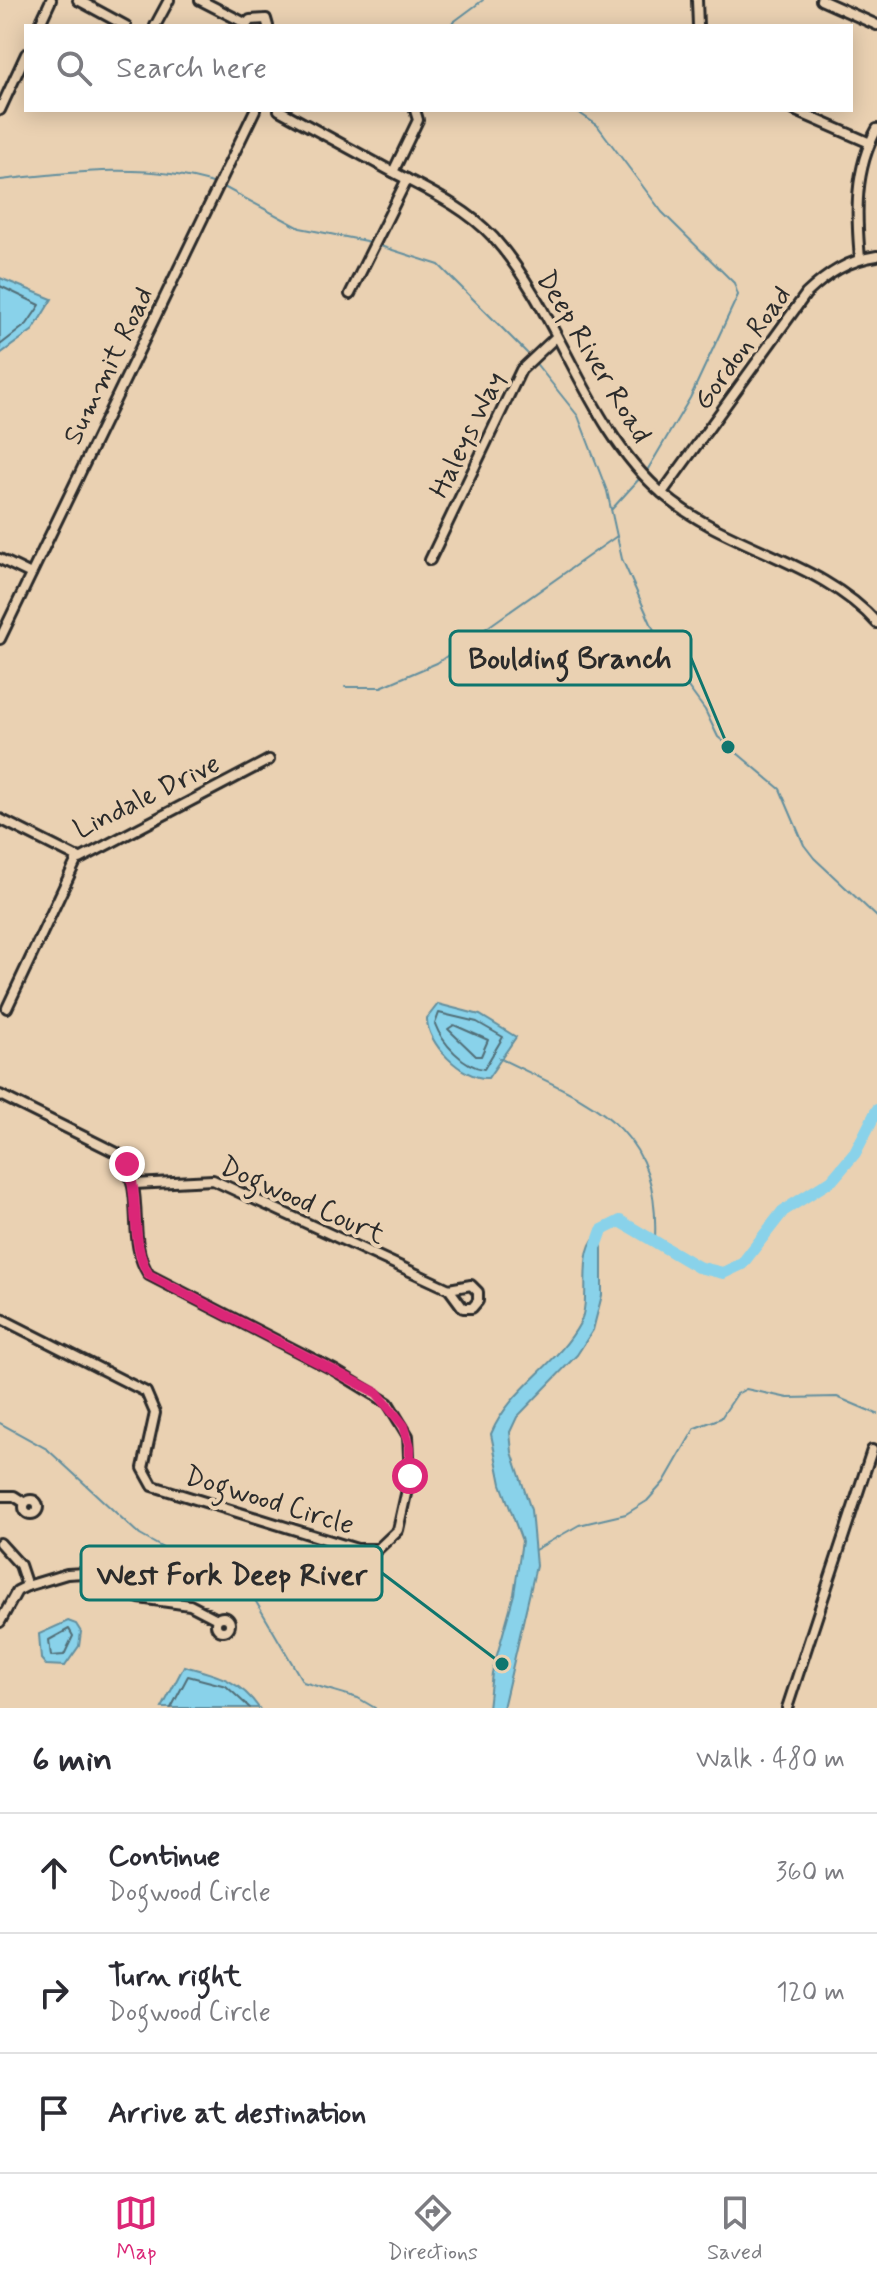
<!DOCTYPE html>
<html lang="en">
<head>
<meta charset="utf-8">
<style>
  body { margin:0; font-family:Mynerve,sans-serif; background:#f7f7f7; color:#2b2b33 }
  .stop { position:absolute; width:24px; height:24px; margin:-18px; border:6px solid #db2777; border-radius:50%; background:#fff }
  .stop.end { background:#db2777; border-color:#fff; box-shadow:0 2px 8px #0008 }
  .list { margin:0; padding:0; list-style:none }
  h2 { display:flex; justify-content:space-between; align-items:center; height:104px; margin:0; padding:0 32px; font-size:34px }
  h2 small { font-size:26px; font-weight:400; color:#7c7c81 }
  .list li { display:grid; grid-template-columns:52px 1fr auto; gap:24px; align-items:center; box-sizing:border-box; height:120px; padding:0 32px; border-top:2px solid #e1e1e2 }
  .list b { display:block; font-size:30px; white-space:nowrap }
  .list p { margin:0; font-size:26px; white-space:nowrap; color:#7c7c81 }
  .list em { font-size:26px; font-style:normal; color:#7c7c81 }
  .icon { flex:none; width:44px; height:44px; fill:none; stroke:currentColor; stroke-width:2; stroke-linecap:round; stroke-linejoin:round }
  .map { position:relative; flex:none; width:877px; height:1708px; overflow:hidden }
  .search { position:absolute; background:#fff; box-shadow:0 4px 20px #0003; left:24px; right:24px; top:24px; height:88px; display:flex; align-items:center; gap:20px; box-sizing:border-box; padding:0 28px; border-radius:0px; color:#7c7c81; font-size:30px }
  .sheet { height:464px; background:#fff }
  nav { display:flex; justify-content:space-around; align-items:center; box-sizing:border-box; height:112px; border-top:2px solid #e1e1e2; background:#fff; font-size:22px; color:#7c7c81 }
  nav a { display:grid; justify-items:center; gap:4px }
  nav .on { color:#db2777 }
  .map>svg:first-child { display:block }
  .water { fill:#89d2ea; stroke:#638f9e; stroke-width:2 }
  .lines { fill:none; stroke-linecap:round; stroke-linejoin:round }
  .shore { stroke:#516e77; stroke-width:2 }
  .stream { stroke:#638f9e; stroke-width:2 }
  .river { stroke:#89d2ea; stroke-width:12 }
  .minor-casing { stroke:#2b2b2b; stroke-width:14 }
  .minor { stroke:#ead1b2; stroke-width:8 }
  .route { stroke:#db2777; stroke-width:10 }
  .labels { text-anchor:middle; stroke-width:8; stroke-linejoin:round; paint-order:stroke }
  .street-label { font-size:28px; fill:#2b2b2b; stroke:#ead1b2 }
  .leader { fill:none; stroke:#0f766e; stroke-width:3 }
  .callout-dot { fill:#0f766e; stroke:#ead1b2; stroke-width:3 }
  .callout { fill:#ead1b2; stroke:#0f766e; stroke-width:3 }
  .callout-label { font-size:30px; text-anchor:middle; font-weight:bold; fill:#2b2b2b }
</style>
</head>
<body>
<div class="map">
<svg width="877" height="1708" viewBox="0 0 877 1708">
  <rect width="100%" height="100%" fill="#ead1b2"/>
  <filter id="ink" filterUnits="userSpaceOnUse"><feTurbulence type="fractalNoise" baseFrequency=".0125" numOctaves="2"/><feDisplacementMap in="SourceGraphic" scale="16" xChannelSelector="R" yChannelSelector="G"/><feConvolveMatrix kernelMatrix="1 2 1 2 8 2 1 2 1" color-interpolation-filters="sRGB"/></filter>
  <g filter="url(#ink)">
    <g class="water">
      <polygon points="0,278 52,299 33,330 0,354"/>
      <path d="M 438,1004 L 480,1015 L 516,1037 L 488,1078 C 463,1080 426,1043 427,1018 Z"/>
      <path d="M 602,1231 L 602,1295 L 593,1330 L 577,1355 L 517,1417 L 510,1432 L 512,1452 L 531,1510 L 536,1566 L 503,1708 L 488,1708 L 492,1673 L 514,1594 L 522,1541 L 501,1484 L 491,1434 C 510,1388 557,1366 580,1323 C 593,1297 574,1247 602,1231 Z"/>
      <polygon points="68,1621 76,1624 81,1632 79,1646 65,1666 46,1665 41,1659 39,1634"/>
      <path d="M 184,1666 C 216,1675 239,1679 259,1708 L 162,1708 Z"/>
    </g>
    <g class="lines">
      <g class="shore">
        <polyline points="0,286 40,305 27,324 0,345"/>
        <path d="M 439,1013 L 477,1022 L 503,1037 L 484,1069 C 464,1067 442,1043 435,1024 Z"/>
        <polygon points="454,1025 488,1040 481,1056 476,1056 448,1029"/>
        <polygon points="69,1629 73,1636 64,1655 51,1656 49,1640"/>
        <polyline points="171,1708 188,1676 226,1686 250,1708"/>
      </g>
      <g class="stream">
        <polyline points="448,26 483,0"/>
        <polyline points="575,110 597,125 662,212 734,283 738,295 690,398 645,474"/>
        <path d="M 0,180 C 70,172 148,162 216,184"/>
        <polyline points="222,186 300,228 371,242"/>
        <polyline points="377,245 439,265 527,353"/>
        <polyline points="534,361 578,416 607,491 622,559 666,657 705,710 718,737 780,789 804,845 814,858 877,917"/>
        <polyline points="612,509 640,478"/>
        <polyline points="345,687 381,687 437,663 617,536"/>
        <path d="M 499,1058 C 590,1103 660,1122 655,1239"/>
        <polyline points="0,1423 47,1449 140,1535 255,1600 303,1682 358,1698 375,1708"/>
        <polyline points="535,1550 579,1525 626,1514 647,1501 664,1482 695,1428 721,1418 737,1394 746,1389 788,1398 837,1397 877,1414"/>
      </g>
      <polyline class="river" points="597,1244 602,1230 620,1221 698,1267 723,1273 742,1264 783,1211 832,1180 855,1153 877,1110"/>
      <g class="minor-casing">
        <g id="minor">
          <polyline points="78,0 126,26"/>
          <polyline points="200,0 247,24 250,20 266,19 268,26"/>
          <polyline points="697,0 698,26"/>
          <polyline points="821,0 877,25"/>
          <polyline points="39,26 51,0"/>
          <polyline points="155,26 169,0"/>
          <polyline points="0,110 26,54"/>
          <path d="M 279,110 C 316,130 354,151 391,171 C 427,190 465,207 493,237 C 561,314 585,427 664,495 C 727,549 821,560 877,623"/>
          <polyline points="794,110 870,143"/>
          <polyline points="393,172 418,120 415,110"/>
          <path d="M 860,259 C 856,214 854,170 877,129"/>
          <polyline points="350,294 407,179"/>
          <path d="M 662,493 L 806,294 C 827,274 848,260 877,256"/>
          <polyline points="0,559 31,574"/>
          <polyline points="430,560 521,370 556,337"/>
          <polyline points="0,639 255,110"/>
          <polyline points="0,819 80,859 269,760"/>
          <polyline points="7,1008 78,857"/>
          <path d="M 0,1095 L 117,1153 C 149,1188 124,1238 149,1275 L 334,1370 L 388,1403 L 408,1436 L 410,1476 L 398,1530 L 378,1549 L 357,1549 L 153,1486 L 143,1468 L 155,1413 L 146,1392 L 0,1318"/>
          <polyline points="134,1184 213,1180 449,1289 471,1285 478,1292 478,1301 472,1308 463,1308 449,1289"/>
          <polyline points="0,1496 14,1496 25,1503"/>
          <circle cx="31" cy="1507" r="7"/>
          <polyline points="0,1543 20,1565 27,1586 67,1574 84,1573 139,1598 190,1605 217,1619"/>
          <circle cx="223" cy="1624" r="7"/>
          <polyline points="0,1622 17,1591 27,1586"/>
          <polyline points="787,1708 872,1450"/>
        </g>
      </g>
      <use href="#minor" class="minor"/>
    </g>
  </g>
  <g class="lines" filter="url(#ink)">
    <path class="route" d="M 127,1164 C 141,1199 129,1244 149,1275 L 377,1393 L 404,1426 L 410,1447 L 410,1476"/>
  </g>
  <g class="labels">
    <g class="street-label">
      <text transform="translate(741 347) rotate(-54)" y="10">Gordon Road</text>
      <text transform="translate(595 356) rotate(59)" y="10">Deep River Road</text>
      <text transform="translate(107 365) rotate(-64)" y="10">Summit Road</text>
      <text transform="translate(466 434) rotate(-64)" y="10">Haleys Way</text>
      <text transform="translate(146 795) rotate(-26)" y="10">Lindale Drive</text>
      <text transform="translate(303 1199) rotate(24)" y="10">Dogwood Court</text>
      <text transform="translate(270 1499) rotate(17)" y="10">Dogwood Circle</text>
    </g>
  </g>
  <path class="leader" d="M728 747L691 658M502 1664L382 1573"/>
  <g class="callout-dot">
    <circle cx="728" cy="747" r="8"/>
    <circle cx="502" cy="1664" r="8"/>
  </g>
  <g class="callout">
    <rect x="450" y="631" width="241" height="54" rx="8"/>
    <rect x="81" y="1546" width="301" height="54" rx="8"/>
  </g>
  <g class="callout-label">
    <text x="570" y="668">Boulding Branch</text>
    <text x="232" y="1584">West Fork Deep River</text>
  </g>
</svg>
<div class="stop" style="left:410px;top:1476px"></div>
<div class="stop end" style="left:127px;top:1164px"></div>
<div class="search"><svg class="icon" aria-label="search" viewBox="0 0 24 24"><circle cx="10" cy="10" r="6"/><path d="M15 15l6 6"/></svg>Search here</div>
</div>
<section class="sheet">
<h2>6 min<small>Walk · 480 m</small></h2>
<ul class="list">
<li><svg class="icon" aria-label="ahead" viewBox="0 0 24 24"><path d="M12 20V5M6 11l6-6 6 6"/></svg><div><b>Continue</b><p>Dogwood Circle</p></div><em>360 m</em></li>
<li><svg class="icon" aria-label="right" viewBox="0 0 24 24"><path d="M7 20v-9h11M14 6l5 5-5 5"/></svg><div><b>Turn right</b><p>Dogwood Circle</p></div><em>120 m</em></li>
<li><svg class="icon" aria-label="arrive" viewBox="0 0 24 24"><path d="M6 21V4h12l-3 4 3 4H6"/></svg><div><b>Arrive at destination</b></div></li>
</ul>
</section>
<nav>
<a class="on"><svg class="icon" aria-label="map" viewBox="0 0 24 24"><path d="M3 6l6-2 6 2 6-2v14l-6 2-6-2-6 2zM9 4v14M15 6v14"/></svg>Map</a>
<a><svg class="icon" aria-label="directions" viewBox="0 0 24 24"><path d="M12 3l9 9-9 9-9-9zM9 14v-3h6M13 9l2 2-2 2"/></svg>Directions</a>
<a><svg class="icon" aria-label="saved" viewBox="0 0 24 24"><path d="M7 4h10v16l-5-4-5 4z"/></svg>Saved</a>
</nav>
</body>
</html>
